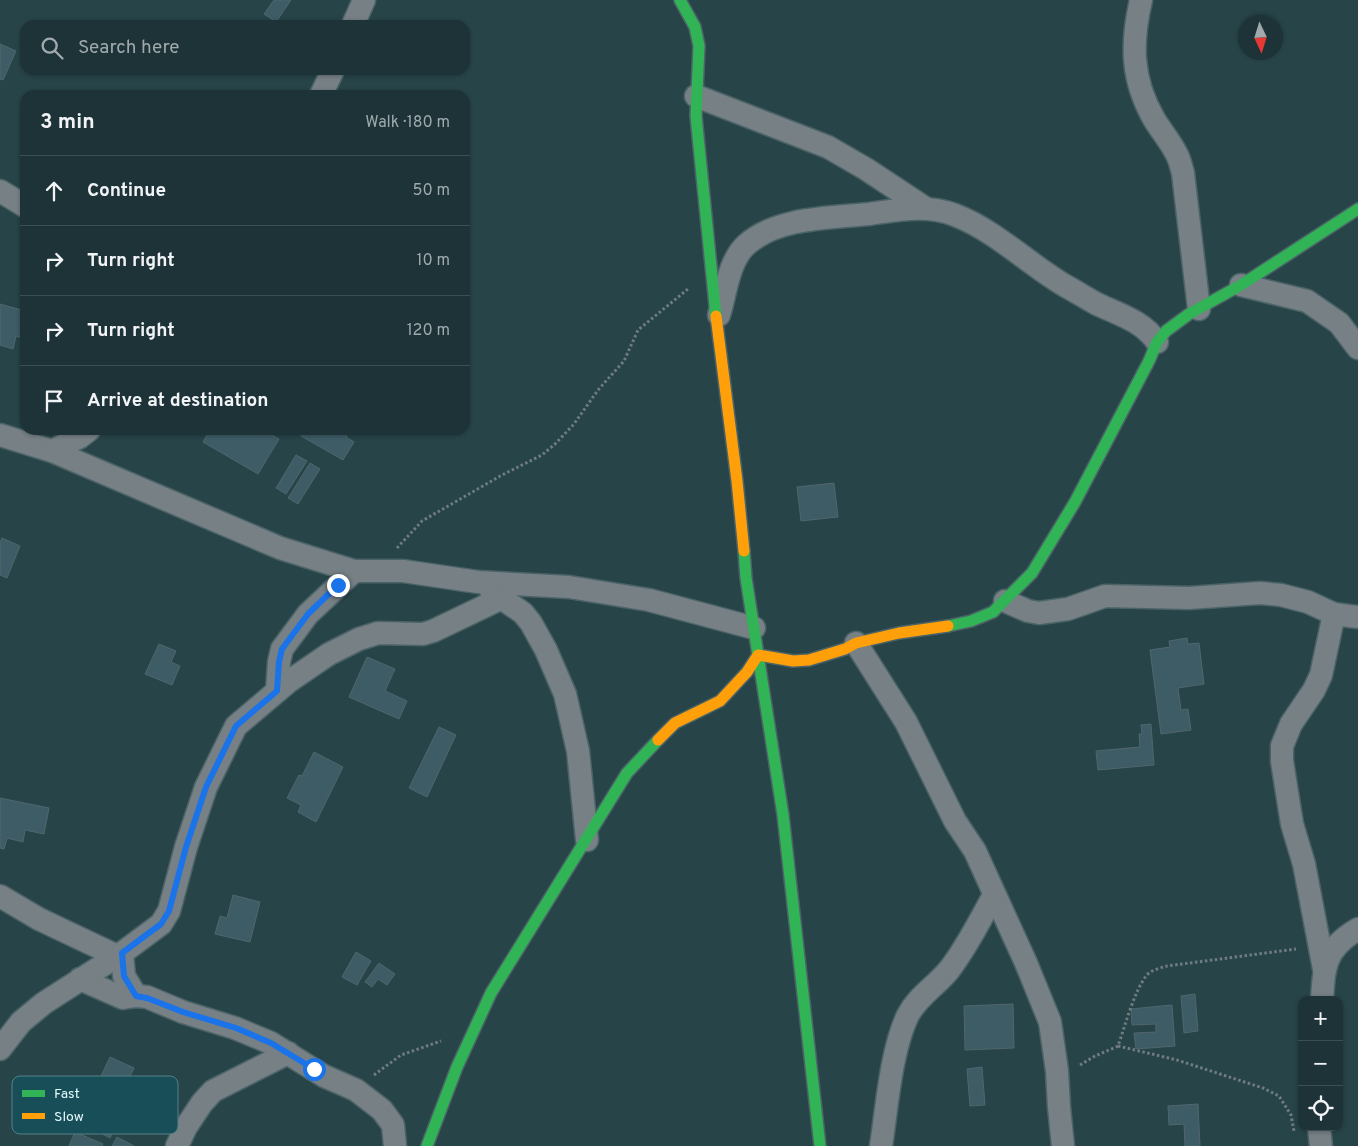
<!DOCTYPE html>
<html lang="en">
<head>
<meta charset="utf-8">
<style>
  body { margin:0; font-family:Overpass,sans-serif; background:#2a3f42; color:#f1f3f6 }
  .controls { position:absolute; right:15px; bottom:15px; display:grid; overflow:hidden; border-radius:10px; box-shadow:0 1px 4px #0004 }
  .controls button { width:45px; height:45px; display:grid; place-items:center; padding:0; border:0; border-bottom:1px solid #3b4e52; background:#1d3337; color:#f1f3f6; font:25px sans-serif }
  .compass { position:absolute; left:1238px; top:15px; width:45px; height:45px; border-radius:50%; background:#1d3337; box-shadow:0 1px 4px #0004; rotate:176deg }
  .stop { position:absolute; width:15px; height:15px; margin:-11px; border:4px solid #1a73e8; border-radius:50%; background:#fff }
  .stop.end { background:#1a73e8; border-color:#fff; box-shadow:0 1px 5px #0008 }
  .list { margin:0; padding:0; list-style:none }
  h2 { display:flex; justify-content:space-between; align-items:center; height:65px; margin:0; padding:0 20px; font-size:21px }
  h2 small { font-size:16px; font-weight:400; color:#a0aaad }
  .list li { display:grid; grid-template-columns:32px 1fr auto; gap:15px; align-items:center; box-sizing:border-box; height:70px; padding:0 20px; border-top:1px solid #3b4e52 }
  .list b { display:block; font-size:19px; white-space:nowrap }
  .list em { font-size:16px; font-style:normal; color:#a0aaad }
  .icon { flex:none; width:28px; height:28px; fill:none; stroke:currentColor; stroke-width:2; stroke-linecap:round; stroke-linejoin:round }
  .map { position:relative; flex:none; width:1358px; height:1146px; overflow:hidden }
  .search { position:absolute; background:#1d3337; box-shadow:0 1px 4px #0004; left:20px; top:20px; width:450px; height:55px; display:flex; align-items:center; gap:12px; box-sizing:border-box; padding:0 18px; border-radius:15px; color:#a0aaad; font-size:19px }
  .panel { position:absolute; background:#1d3337; box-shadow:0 1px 4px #0004; left:20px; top:90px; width:450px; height:345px; border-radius:15px }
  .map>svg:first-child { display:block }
  .building { fill:#3d5c66; stroke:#51666c }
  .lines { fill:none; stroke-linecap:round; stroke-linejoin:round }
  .street-casing { stroke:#4b6367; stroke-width:25 }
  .fast-casing { stroke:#4b6367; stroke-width:14 }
  .slow-casing { stroke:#4b6367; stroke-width:14 }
  .path { stroke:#6f7c80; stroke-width:3; stroke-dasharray:2.5 2.5; stroke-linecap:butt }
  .street { stroke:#768085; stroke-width:22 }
  .fast { stroke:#30b455; stroke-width:11 }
  .slow { stroke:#ff9f0a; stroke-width:11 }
  .route { stroke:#1a73e8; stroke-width:6 }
  .key { fill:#184e58; stroke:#55818a; stroke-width:1 }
  .key-label { font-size:14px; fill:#e4f9fd }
</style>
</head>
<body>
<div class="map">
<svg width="1358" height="1146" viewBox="0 0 1358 1146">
  <rect width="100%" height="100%" fill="#274449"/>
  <g class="building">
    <polygon points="274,0 291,0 276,22 264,14"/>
    <polygon points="0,44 16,51 3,80 0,79"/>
    <polygon points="0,304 25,311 25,339 16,336 13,349 0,345"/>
    <polygon points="210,430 263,430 279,439 258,474 203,442"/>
    <polygon points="305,430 350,430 346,437 354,442 343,460 301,436"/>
    <polygon points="296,455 307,461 286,494 276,488"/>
    <polygon points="310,463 320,469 298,504 288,498"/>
    <polygon points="834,483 838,517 801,521 797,487"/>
    <polygon points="2,538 20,546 7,578 0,575 0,543"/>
    <polygon points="1187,638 1188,644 1199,643 1204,684 1178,688 1181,710 1188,709 1191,730 1161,734 1150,650 1170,647 1169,641"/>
    <polygon points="159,644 176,651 171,662 180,666 172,685 145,674"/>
    <polygon points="367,657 395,669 385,691 407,701 399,719 349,697"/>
    <polygon points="1151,724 1154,765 1098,770 1096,751 1140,747 1139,734 1142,734 1141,725"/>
    <polygon points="439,727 456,735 427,797 409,788"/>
    <polygon points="314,752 343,767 316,822 298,812 301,805 287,798 299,775 302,776"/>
    <polygon points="0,798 49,808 44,834 25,830 23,842 7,838 4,849 0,848"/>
    <polygon points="233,895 260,902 250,942 215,934 220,916 227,918"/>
    <polygon points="356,952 371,961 357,985 342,977"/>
    <polygon points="379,963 395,974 387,985 378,979 372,987 365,982"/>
    <polygon points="1195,994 1198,1031 1184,1033 1181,996"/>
    <polygon points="1013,1004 1014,1048 965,1050 964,1006"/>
    <polygon points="1172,1005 1175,1046 1136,1049 1134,1033 1156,1032 1156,1024 1132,1025 1131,1009"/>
    <polygon points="110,1057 134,1068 120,1098 96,1087"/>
    <polygon points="982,1067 985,1105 970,1106 967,1069"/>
    <polygon points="88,1090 125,1110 110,1138 73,1118"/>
    <polygon points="1198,1104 1200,1146 1185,1146 1184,1124 1169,1125 1168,1106"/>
    <polygon points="75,1132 103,1144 102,1146 69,1146"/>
    <polygon points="117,1137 134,1146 112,1146"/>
  </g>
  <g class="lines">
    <g class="street-casing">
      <g id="street">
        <path d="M 1141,0 C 1131,43 1131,79 1154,119 C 1161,131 1171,142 1177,155 C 1180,160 1181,167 1183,173 L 1199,309"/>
        <polyline points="353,25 364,0"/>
        <polyline points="321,95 333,70"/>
        <polyline points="696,96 828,147 866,169 925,208"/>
        <polyline points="0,191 25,206"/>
        <polyline points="1241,285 1307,301 1339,323 1358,348"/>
        <path d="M 719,315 C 726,293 728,262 746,245 C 777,217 830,218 869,214 C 898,210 927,204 955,215 C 996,231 1027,263 1064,285 C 1075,291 1086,298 1097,304 C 1118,314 1143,321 1157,342"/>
        <polyline points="0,435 52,451 280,548 354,571 403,571 478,582 569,587 649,600 754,628"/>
        <polyline points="52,451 80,437 89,430"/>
        <polyline points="491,591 523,613 531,623 546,650 565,694 578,751 587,840"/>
        <polyline points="1005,601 1028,611 1039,613 1068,609 1105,596 1189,598 1260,593 1281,595 1308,602 1334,614 1358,617"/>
        <polyline points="856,643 906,722 955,821 975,851 1026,963 1050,1022 1057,1071 1059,1107 1063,1146"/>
        <polyline points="277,691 279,662 282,649 308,614 354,571"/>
        <polyline points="0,896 39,919 117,956"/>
        <polyline points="122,953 124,976 136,996"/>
        <polyline points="1324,969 1304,864 1292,824 1282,761 1282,746 1291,724 1314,690 1321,675 1334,614"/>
        <polyline points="80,979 123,998 136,996 147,997 183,1012 235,1028 271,1043 324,1076 356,1090 382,1110 393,1125 395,1146"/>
        <path d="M 1322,1000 C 1324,966 1325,948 1358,929"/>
        <polyline points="0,1049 21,1022 44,1003 122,953 161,924 169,911 186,847 206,787 236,726 288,682 329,654 359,639 378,633 423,634 433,631 502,598"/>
        <polyline points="1319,1127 1321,1146"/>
        <polyline points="177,1146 186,1127 202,1103 213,1091 288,1053"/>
        <path d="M 881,1146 C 887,1107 891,1050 908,1015 C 918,996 936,986 949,970 C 967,947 980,920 994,895"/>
      </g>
    </g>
    <g class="fast-casing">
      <g id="fast">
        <polyline points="680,0 695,27 699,46 696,116 716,316"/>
        <polyline points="744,551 746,578 783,815 820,1146"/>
        <polyline points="948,626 971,621 993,612 1032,573 1075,502 1149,361 1157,342 1166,331 1189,314 1241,285 1358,209"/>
        <polyline points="427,1146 457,1067 491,993 627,773 658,740"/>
      </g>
    </g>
    <g class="slow-casing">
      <g id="slow">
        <polyline points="716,316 737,481 744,551"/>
        <polyline points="658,740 675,723 720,701 747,672 758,655 793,661 809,660 845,649 856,643 899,633 948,626"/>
      </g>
    </g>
    <g class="path">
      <polyline points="397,548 422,521 502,475 542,455 555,444 574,424 598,390 624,361 638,330 688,289"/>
      <polyline points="1118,1046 1177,1060 1263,1088 1279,1096 1291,1115 1294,1131"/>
      <path d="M 1080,1065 L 1095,1056 L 1118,1046 C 1125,1026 1134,992 1146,976 C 1151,970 1160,968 1167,966 L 1296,949"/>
      <polyline points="374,1075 401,1055 441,1041"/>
    </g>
    <use href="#street" class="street"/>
    <use href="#fast" class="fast"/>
    <use href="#slow" class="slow"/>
  </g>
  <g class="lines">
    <polyline class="route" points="314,1069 271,1043 236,1028 183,1012 147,998 136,996 124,976 122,953 161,924 169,911 186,847 206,787 236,726 277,691 279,662 282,649 308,614 338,585"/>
  </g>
  <rect x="12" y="1076" width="166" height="58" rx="8" class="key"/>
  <rect x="22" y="1090" width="23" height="7" fill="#30b455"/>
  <rect x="22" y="1113" width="23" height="6" fill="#ff9f0a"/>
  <g class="key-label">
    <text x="54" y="1098">Fast</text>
    <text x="54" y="1121">Slow</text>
  </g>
</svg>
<div class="controls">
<button>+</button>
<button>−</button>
<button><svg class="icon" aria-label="locate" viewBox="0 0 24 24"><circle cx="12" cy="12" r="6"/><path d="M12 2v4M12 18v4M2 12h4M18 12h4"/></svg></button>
</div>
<svg class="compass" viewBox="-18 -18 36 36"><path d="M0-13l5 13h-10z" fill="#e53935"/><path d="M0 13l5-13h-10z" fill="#a0aaad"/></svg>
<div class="stop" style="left:314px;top:1069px"></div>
<div class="stop end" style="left:338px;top:585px"></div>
<div class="search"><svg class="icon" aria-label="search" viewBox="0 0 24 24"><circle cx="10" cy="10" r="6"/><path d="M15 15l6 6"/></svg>Search here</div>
<section class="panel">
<h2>3 min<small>Walk · 180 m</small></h2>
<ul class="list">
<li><svg class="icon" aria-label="ahead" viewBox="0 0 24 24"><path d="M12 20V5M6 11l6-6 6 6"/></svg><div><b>Continue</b></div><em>50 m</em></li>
<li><svg class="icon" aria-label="right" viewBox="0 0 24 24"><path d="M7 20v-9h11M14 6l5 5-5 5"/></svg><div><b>Turn right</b></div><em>10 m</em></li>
<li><svg class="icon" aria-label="right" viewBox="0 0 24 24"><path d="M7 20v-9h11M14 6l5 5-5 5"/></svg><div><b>Turn right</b></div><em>120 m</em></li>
<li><svg class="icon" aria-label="arrive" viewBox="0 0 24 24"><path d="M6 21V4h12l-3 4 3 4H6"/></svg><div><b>Arrive at destination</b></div></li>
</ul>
</section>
</div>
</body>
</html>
